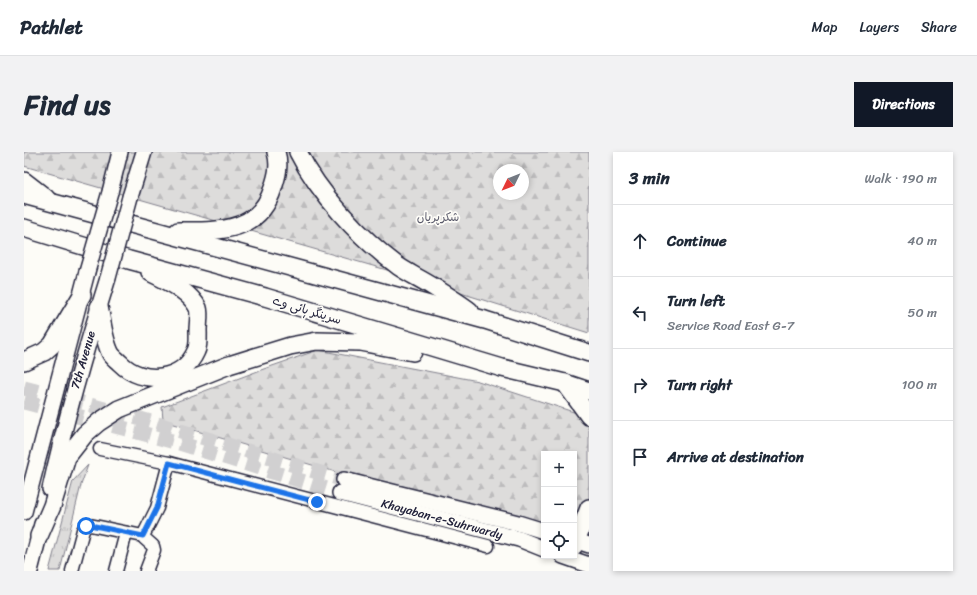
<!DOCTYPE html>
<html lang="en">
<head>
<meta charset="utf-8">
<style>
  body { margin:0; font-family:Sriracha,"Playpen Sans Arabic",sans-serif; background:#f2f2f3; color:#1f2937 }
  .controls { position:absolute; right:12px; bottom:12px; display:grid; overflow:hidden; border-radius:0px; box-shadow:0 2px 6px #0003 }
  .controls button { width:36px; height:36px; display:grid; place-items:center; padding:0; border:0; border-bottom:1px solid #e0e1e3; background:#fff; color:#1f2937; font:20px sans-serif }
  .compass { position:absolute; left:469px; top:12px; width:36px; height:36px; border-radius:50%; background:#fff; box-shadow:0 2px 6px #0003; rotate:227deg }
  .stop { position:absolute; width:12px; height:12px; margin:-9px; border:3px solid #1a73e8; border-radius:50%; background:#fff }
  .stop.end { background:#1a73e8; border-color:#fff; box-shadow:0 1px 4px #0008 }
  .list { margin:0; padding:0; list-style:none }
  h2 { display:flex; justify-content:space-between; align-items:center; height:52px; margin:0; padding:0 16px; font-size:17px }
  h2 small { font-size:13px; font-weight:400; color:#747a83 }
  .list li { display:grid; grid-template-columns:26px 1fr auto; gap:12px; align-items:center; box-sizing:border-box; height:72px; padding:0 16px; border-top:1px solid #e0e1e3 }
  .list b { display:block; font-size:15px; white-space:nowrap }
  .list p { margin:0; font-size:13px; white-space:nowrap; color:#747a83 }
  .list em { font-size:13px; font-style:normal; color:#747a83 }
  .icon { flex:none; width:22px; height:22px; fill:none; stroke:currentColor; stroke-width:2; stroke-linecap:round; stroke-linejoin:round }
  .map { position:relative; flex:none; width:565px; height:419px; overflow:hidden; border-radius:0px }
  header { display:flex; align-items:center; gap:24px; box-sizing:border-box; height:56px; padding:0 20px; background:#fff; border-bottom:1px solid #e0e1e3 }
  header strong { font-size:19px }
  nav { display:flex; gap:22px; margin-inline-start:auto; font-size:14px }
  .intro { display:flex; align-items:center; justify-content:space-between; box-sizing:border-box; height:96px; padding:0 24px }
  h1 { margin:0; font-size:28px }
  .button { padding:10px 18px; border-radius:0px; background:#111827; color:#fff; font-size:14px; font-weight:700 }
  main { display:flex; gap:24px; padding:0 24px }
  aside { flex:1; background:#fff; border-radius:0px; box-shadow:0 2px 6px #0003 }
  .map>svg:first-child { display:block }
  .grass { fill:url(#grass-tufts); stroke:#807f8b }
  .forest { fill:url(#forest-firs); stroke:#807f8b; fill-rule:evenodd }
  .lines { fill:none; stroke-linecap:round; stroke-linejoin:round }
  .major-tunnel { stroke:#d1d0d1; stroke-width:15; stroke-dasharray:15 8; stroke-linecap:butt }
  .minor-casing { stroke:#22223b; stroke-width:15 }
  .major-casing { stroke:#22223b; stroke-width:18 }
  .highway-casing { stroke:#22223b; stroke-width:20 }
  .minor { stroke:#fdfcf7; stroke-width:12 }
  .major { stroke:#fdfcf7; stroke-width:15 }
  .highway { stroke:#fdfcf7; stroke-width:17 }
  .major-bridge-casing { stroke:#22223b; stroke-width:18; stroke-linecap:butt }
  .major-bridge { stroke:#fdfcf7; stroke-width:15 }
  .route { stroke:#1a73e8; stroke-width:5 }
  .labels { text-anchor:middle; stroke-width:3.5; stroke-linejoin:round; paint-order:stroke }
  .park-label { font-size:12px; fill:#5a5a6b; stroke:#fdfcf7 }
  .street-label { font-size:12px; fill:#22223b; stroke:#fdfcf7 }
</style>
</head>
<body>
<header>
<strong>Pathlet</strong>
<nav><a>Map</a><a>Layers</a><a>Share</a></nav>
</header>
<div class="intro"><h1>Find us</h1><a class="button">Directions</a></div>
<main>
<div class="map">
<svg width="565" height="419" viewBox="0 0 565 419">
  <defs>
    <pattern id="grass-tufts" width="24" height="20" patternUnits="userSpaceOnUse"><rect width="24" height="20" fill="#dddcdb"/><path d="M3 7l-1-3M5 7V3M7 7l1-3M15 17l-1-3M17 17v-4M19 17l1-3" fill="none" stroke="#bdbcbd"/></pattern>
    <pattern id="forest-firs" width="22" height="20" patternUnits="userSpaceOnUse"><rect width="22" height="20" fill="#dddcdb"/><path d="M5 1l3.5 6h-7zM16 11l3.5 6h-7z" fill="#bdbcbd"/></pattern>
  </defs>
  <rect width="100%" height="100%" fill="#fdfcf7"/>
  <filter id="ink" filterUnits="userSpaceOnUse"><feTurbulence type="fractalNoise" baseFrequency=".025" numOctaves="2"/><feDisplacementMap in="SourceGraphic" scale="8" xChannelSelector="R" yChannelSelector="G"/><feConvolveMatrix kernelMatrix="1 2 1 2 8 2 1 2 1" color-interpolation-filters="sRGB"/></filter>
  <g filter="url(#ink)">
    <polygon class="grass" points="64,313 57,333 36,419 25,419 49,329"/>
    <g class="forest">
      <path d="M 0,0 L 565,0 L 565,181 L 363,118 L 0,14 ZM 475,18 L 499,18 L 499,42 L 475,42 Z"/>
      <polygon points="294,198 454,229 565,265 565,392 550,388 550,302 520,302 520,380 478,369 139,269 138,255 234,219"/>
    </g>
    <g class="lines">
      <g class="major-tunnel">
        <polyline points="0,236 100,262 320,328"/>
        <polyline points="0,250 155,291 316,341"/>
      </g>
      <g class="minor-casing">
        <g id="minor">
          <polyline points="76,297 145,311 464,394"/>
          <polyline points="48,419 59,378 62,374 66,373 119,384"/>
          <polyline points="92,419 102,381"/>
          <polyline points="122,419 130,398 129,394 120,386 120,382 133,356 145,311"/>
        </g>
      </g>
      <g class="major-casing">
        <g id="major">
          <polyline points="86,40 96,0"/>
          <polyline points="106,45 120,0"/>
          <polyline points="320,328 494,371 520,379"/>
          <path d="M 26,337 C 42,266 62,196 84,126"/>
          <polyline points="316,341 495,387 520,397"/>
          <polyline points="0,360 63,120"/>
          <polyline points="550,388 565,393"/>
          <polyline points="539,404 565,413"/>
          <polyline points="6,419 18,372"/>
        </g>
      </g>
      <g class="highway-casing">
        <g id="highway">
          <path d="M 274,0 C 295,42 336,86 374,114 C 384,121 397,127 408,134 C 421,142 434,150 446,159"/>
          <polyline points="0,29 22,46"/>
          <polyline points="0,43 461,168 565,201"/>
          <polyline points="0,76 105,108 241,145 478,216 541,231 565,239"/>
          <path d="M 154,79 C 192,79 235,82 249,36 C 253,24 256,13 252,0"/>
          <path d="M 75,155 C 78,168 80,190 87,202 C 89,205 93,208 96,211 C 119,234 159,229 172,199 C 175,193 174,184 174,178 C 174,172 176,162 174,156 C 165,138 142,129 126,120"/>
          <polyline points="0,209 20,200 28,193 58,143"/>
          <polyline points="541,231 565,264"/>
          <polyline points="15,384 28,354 43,305 61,282 75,270 95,257 205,213 266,194 293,189 336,190 389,200"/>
          <polyline points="550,394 565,356"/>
        </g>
      </g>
      <use href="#minor" class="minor"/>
      <use href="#major" class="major"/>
      <use href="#highway" class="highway"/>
      <g class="major-bridge-casing">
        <g id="major-bridge">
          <polyline points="63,120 86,40"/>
          <polyline points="84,126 106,45"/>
        </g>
      </g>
      <use href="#major-bridge" class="major-bridge"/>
    </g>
  </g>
  <g class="lines" filter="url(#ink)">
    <polyline class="route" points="62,374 66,373 119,384 133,356 145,311 293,350"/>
  </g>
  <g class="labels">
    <g class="park-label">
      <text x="414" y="69">شکرپریاں</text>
    </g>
    <g class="street-label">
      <text transform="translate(283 158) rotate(17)" y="4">سرینگر ہائی وے</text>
      <text transform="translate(59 208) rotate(-74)" y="4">7th Avenue</text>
      <text transform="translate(418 367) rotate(15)" y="4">Khayaban-e-Suhrwardy</text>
    </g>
  </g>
</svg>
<div class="controls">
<button>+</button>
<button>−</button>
<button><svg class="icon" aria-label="locate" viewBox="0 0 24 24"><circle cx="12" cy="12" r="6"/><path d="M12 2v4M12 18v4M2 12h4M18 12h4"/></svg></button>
</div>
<svg class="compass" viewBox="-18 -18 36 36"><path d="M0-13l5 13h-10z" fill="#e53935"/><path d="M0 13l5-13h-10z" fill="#747a83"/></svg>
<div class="stop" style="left:62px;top:374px"></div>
<div class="stop end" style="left:293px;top:350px"></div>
</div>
<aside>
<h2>3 min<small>Walk · 190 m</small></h2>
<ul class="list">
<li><svg class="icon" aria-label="ahead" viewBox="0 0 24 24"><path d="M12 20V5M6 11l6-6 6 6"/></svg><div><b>Continue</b></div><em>40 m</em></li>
<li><svg class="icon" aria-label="left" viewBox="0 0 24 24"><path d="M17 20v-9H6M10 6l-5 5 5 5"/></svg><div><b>Turn left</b><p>Service Road East G-7</p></div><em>50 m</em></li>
<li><svg class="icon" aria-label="right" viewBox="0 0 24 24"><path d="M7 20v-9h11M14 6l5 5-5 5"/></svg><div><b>Turn right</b></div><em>100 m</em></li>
<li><svg class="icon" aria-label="arrive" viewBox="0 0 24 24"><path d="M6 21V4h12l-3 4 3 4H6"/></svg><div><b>Arrive at destination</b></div></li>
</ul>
</aside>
</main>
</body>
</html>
